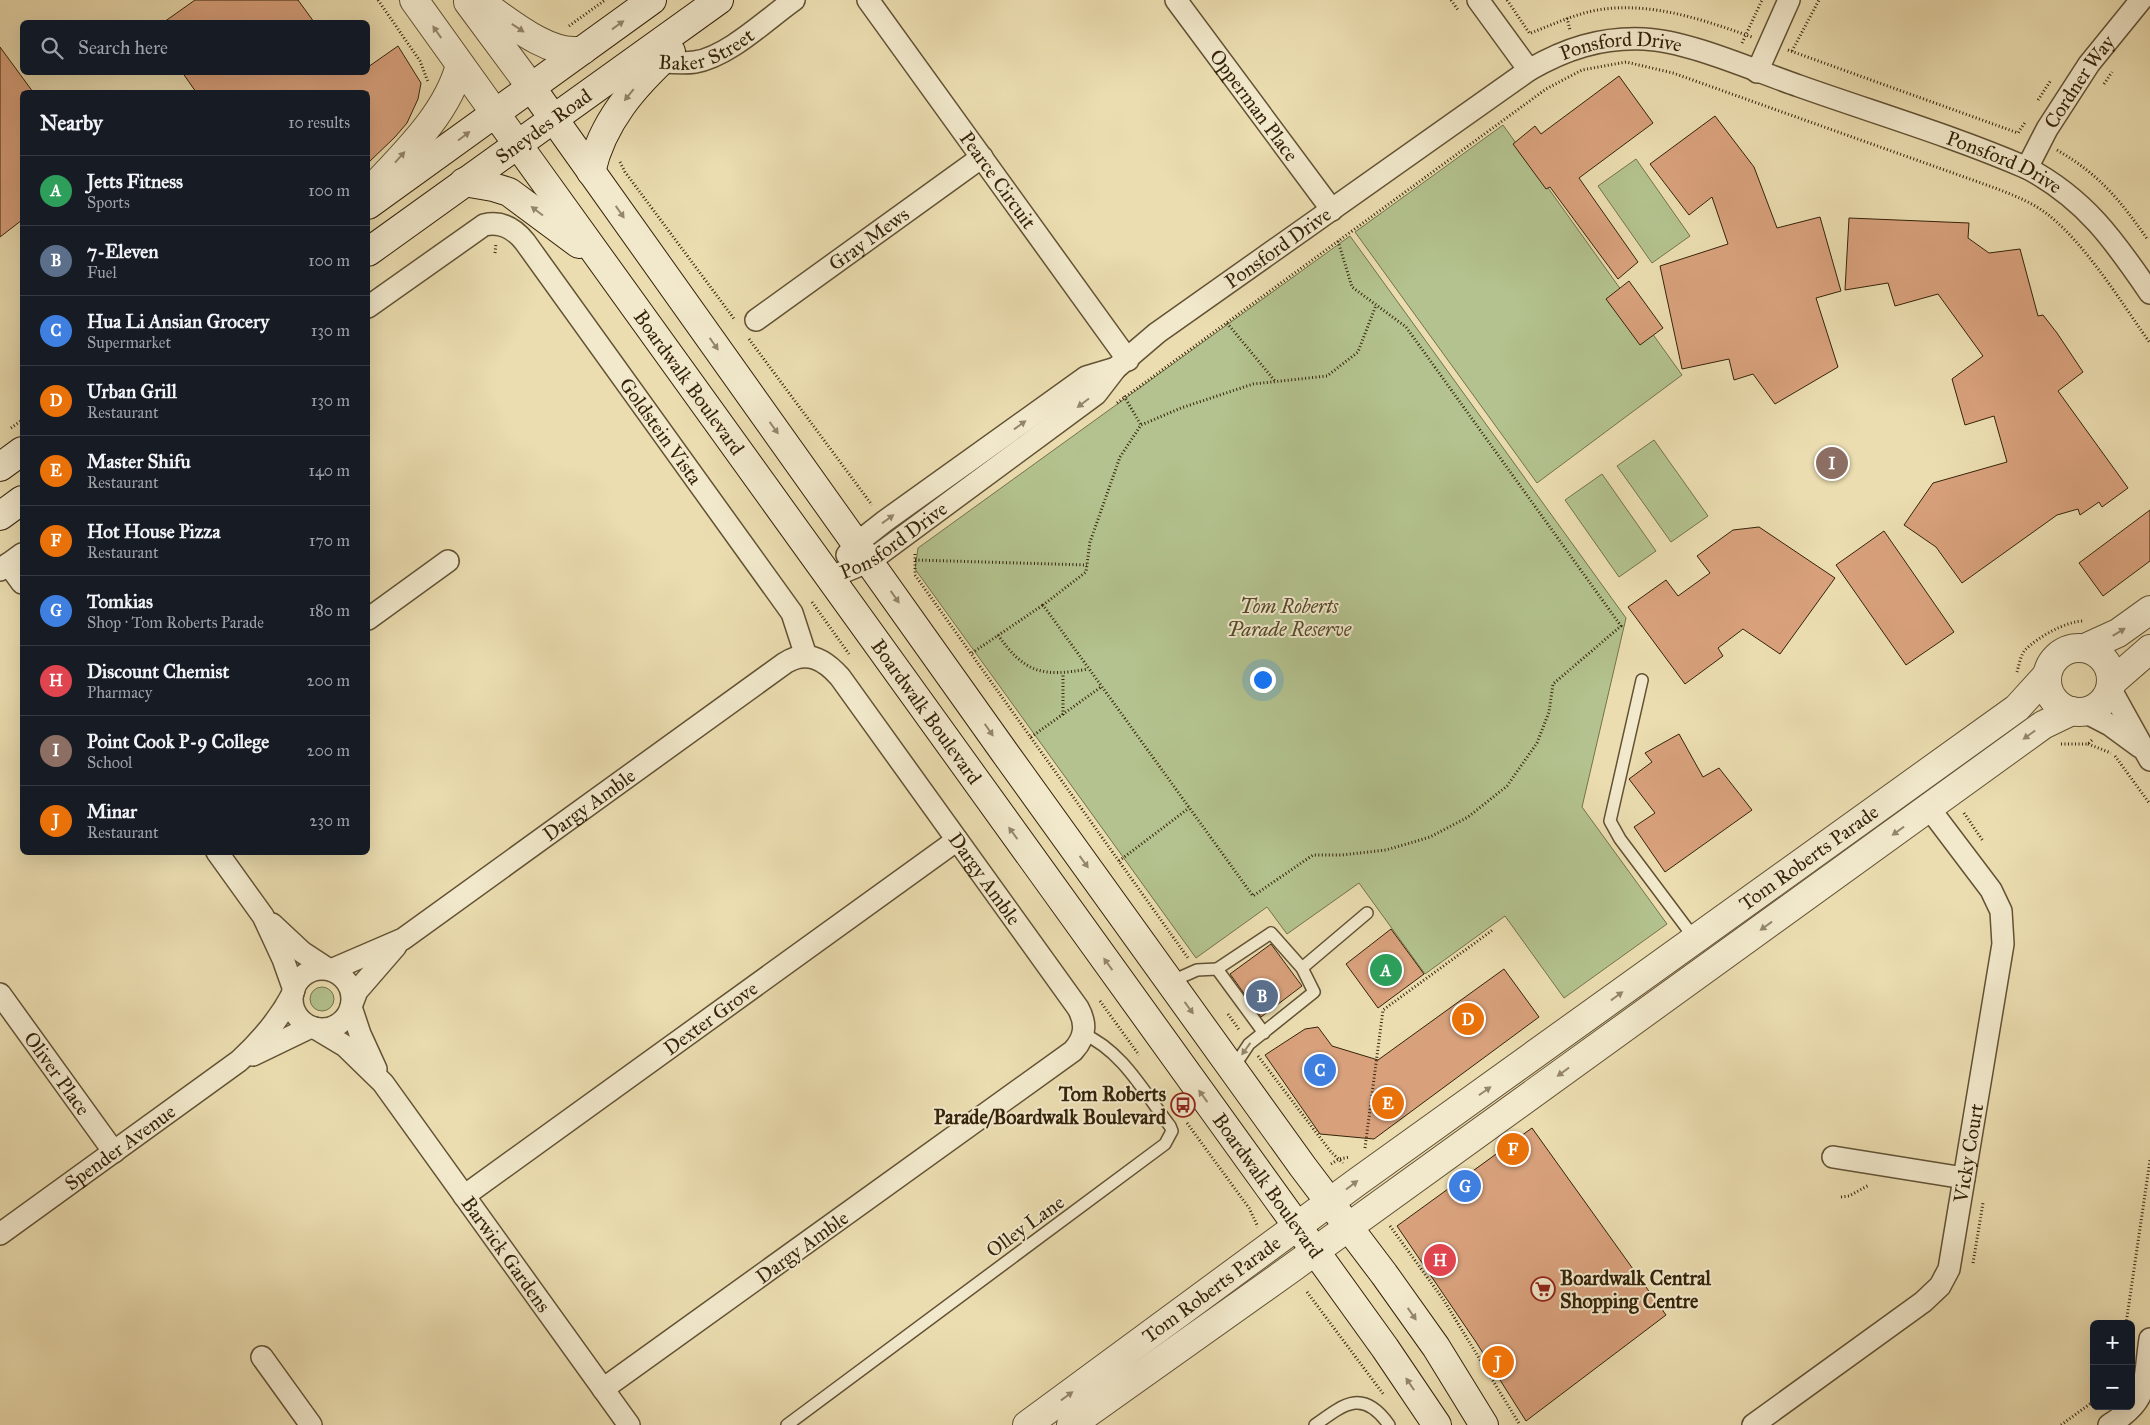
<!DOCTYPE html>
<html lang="en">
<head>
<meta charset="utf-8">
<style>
  body { margin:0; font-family:"IM FELL Great Primer",serif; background:#20242c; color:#f1f3f6 }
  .controls { position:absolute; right:15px; bottom:15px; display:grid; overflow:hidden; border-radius:8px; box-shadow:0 5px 20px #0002 }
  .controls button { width:45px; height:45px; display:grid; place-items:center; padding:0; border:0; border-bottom:1px solid #363941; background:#171b24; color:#f1f3f6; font:25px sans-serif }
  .you { position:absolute; left:1262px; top:679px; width:18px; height:18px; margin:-12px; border:4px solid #fff; border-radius:50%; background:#1a73e8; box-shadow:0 0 0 8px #1a73e833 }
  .badge { display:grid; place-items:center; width:32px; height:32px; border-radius:50%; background:#c59692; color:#fff; font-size:16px; font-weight:700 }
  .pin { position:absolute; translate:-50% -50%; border:2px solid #fff; box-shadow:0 1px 5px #0006 }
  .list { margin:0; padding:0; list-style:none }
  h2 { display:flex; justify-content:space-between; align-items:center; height:65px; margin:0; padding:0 20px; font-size:21px }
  h2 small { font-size:16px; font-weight:400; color:#9ea1a6 }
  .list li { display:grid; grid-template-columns:32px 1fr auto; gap:15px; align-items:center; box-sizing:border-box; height:70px; padding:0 20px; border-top:1px solid #363941 }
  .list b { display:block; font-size:19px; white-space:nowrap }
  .list p { margin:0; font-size:16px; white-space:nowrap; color:#9ea1a6 }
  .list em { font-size:16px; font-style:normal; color:#9ea1a6 }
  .icon { flex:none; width:28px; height:28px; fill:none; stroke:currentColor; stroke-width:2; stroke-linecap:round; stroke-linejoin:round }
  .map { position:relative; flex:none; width:2150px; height:1425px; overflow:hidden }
  .search { position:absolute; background:#171b24; box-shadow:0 5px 20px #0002; left:20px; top:20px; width:350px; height:55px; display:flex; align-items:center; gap:12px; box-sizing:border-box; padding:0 18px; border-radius:8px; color:#9ea1a6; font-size:19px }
  .panel { position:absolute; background:#171b24; box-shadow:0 5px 20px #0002; left:20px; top:90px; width:350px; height:765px; border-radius:8px }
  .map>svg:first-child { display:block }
  .green { fill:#b3c28e; stroke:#74724c }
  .building { fill:#d8a17c; stroke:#35230a }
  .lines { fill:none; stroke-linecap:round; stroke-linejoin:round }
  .service-casing { stroke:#625234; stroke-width:14 }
  .minor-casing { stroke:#625234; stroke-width:24 }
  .tertiary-casing { stroke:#625234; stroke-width:30 }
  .secondary-casing { stroke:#35230a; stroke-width:30 }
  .path { stroke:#35230a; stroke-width:3; stroke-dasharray:1 2.5; stroke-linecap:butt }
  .service { stroke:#f2e9cc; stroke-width:11 }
  .minor { stroke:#f2e9cc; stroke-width:21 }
  .tertiary { stroke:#f2e9cc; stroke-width:28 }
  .secondary { stroke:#f2e9cc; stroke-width:28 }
  .oneway { fill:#94866b }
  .labels { text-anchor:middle; stroke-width:4; stroke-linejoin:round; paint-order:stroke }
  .street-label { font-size:20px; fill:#35230a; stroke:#f2e9cc }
  .park-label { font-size:20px; font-style:italic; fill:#544b2b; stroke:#f2e9cc }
  .poi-label { font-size:20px; font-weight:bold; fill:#35230a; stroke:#f2e9cc; text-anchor:end }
</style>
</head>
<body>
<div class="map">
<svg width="2150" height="1425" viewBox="0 0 2150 1425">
  <rect width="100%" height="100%" fill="#ebddb0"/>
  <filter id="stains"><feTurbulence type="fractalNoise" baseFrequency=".004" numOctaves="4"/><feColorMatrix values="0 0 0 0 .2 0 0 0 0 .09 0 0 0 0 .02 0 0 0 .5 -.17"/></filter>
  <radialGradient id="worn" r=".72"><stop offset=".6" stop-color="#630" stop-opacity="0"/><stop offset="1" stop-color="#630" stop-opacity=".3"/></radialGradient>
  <g class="green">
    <polygon points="1503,125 1682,375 1537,483 1355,232"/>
    <polygon points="1636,159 1690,236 1652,263 1598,186"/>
    <polygon points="1350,236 1626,618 1582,807 1667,924 1564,998 1505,916 1425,974 1359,883 1287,934 1267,907 1196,958 915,569 918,548"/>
    <polygon points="1654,440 1708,516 1671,542 1617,466"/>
    <polygon points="1602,474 1656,551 1619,577 1565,500"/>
    <circle cx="322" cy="999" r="12"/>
  </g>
  <g class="building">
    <polygon points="195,0 298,0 314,22 164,22"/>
    <polygon points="398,46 421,83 418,99 407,123 395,137 368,163 368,92 196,92 182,72 368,72 368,67"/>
    <polygon points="0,47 33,92 22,92 22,220 0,237"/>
    <polygon points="1619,76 1653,123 1579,178 1638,262 1618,279 1550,187 1546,189 1513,144 1535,126 1541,134"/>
    <polygon points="1715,116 1754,167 1777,228 1820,217 1841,291 1816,298 1838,367 1775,404 1753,374 1734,380 1729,359 1682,369 1660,266 1728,244 1712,197 1689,215 1650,164"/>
    <polygon points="1849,218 1969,223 1968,238 1989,253 2020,249 2038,316 2043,315 2057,333 2083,372 2058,391 2128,488 2102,507 2099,502 2080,515 2078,509 2057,515 1962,583 1936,547 1904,525 1933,483 2007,462 1994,416 1965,425 1952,379 1983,356 1938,294 1895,306 1888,283 1845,290"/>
    <polygon points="1629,281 1663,328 1640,345 1606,299"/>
    <polygon points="2150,510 2150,561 2103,596 2079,563"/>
    <polygon points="1759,527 1835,578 1780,654 1743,629 1718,648 1723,656 1685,684 1628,607 1666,580 1678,596 1710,573 1697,556 1733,530"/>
    <polygon points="1884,531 1954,632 1906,665 1836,565"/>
    <polygon points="1679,734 1703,777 1719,768 1752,810 1665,872 1634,827 1655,813 1629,779 1652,762 1645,753"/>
    <polygon points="1391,929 1424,974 1378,1008 1346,964"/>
    <polygon points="1271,944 1302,986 1261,1017 1230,974"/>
    <polygon points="1504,969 1539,1017 1374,1139 1320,1134 1265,1055 1305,1029 1318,1027 1332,1046 1378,1060"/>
    <polygon points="1532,1128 1666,1315 1526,1421 1476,1342 1397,1226"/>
  </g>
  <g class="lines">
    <g class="service-casing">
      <g id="service">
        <polyline points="1642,680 1610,821 1620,839 1695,939"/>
        <polyline points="1302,968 1367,913"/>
        <polyline points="1170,982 1197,970 1217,969"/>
        <polyline points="1233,1068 1249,1044 1314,992 1302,968 1271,933 1217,969 1264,1033"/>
        <path d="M 787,1425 L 1165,1144 L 1172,1131 L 1170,1126 C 1145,1094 1122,1050 1083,1034"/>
        <path d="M 1315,1425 C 1344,1404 1363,1388 1389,1425"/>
      </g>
    </g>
    <g class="minor-casing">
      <g id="minor">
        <path id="s1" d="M 868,0 L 1128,360"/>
        <path id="s2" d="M 1176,0 L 1332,210"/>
        <polyline points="1478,0 1529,70"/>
        <path id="s3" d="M 653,61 C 667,62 681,64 695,62 C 728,57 767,19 794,0"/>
        <polyline points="1757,72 1789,0"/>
        <path id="s4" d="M 2027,168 L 2047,129 L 2089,64 L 2141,0"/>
        <path id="s5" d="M 368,307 L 484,225 C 501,221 514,228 525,242 L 792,613 L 806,656"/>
        <path id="s6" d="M 756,320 L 982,157"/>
        <polyline points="847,555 857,543 885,521 1086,377 1116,368"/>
        <polyline points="8,564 22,583"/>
        <polyline points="0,570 22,554"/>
        <path id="s7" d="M 829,578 L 870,561 L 1096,394 L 1116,368 L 1157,333 L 1529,70 C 1565,49 1601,37 1644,39 C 1689,41 1755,71 1799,86 C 1875,113 1953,136 2027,168 C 2085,199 2114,240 2150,293"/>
        <polyline points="368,619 448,561"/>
        <polyline points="2110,688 2150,760"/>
        <polyline points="2085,712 2110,725 2140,747"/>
        <polyline points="217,852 263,916 283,959 294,990"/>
        <polyline points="272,924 302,952 328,969"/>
        <circle cx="322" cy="999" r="30"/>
        <path id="s8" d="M 331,970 L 403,939 L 785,663 C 807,649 825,660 840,677 L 1078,1008 C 1087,1024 1085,1038 1073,1051 L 603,1389"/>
        <path id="s9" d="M 0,994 L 114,1152"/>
        <polyline points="352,1004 357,991 396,946"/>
        <polyline points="351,1007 360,1034 376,1069"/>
        <path id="s10" d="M 315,1028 L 345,1046 L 383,1083 L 629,1425"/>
        <polyline points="253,1055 311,1027"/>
        <polyline points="1833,1157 1964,1178"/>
        <path id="s11" d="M 464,1196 L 957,840"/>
        <path id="s12" d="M 0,1234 L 239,1061 C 262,1040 279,1020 293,993"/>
        <polyline points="262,1357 311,1425"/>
        <path id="s13" d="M 1753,1425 L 1923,1302 L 1940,1286 L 1949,1269 L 2003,944 L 2001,911 L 1991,890 L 1929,808"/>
        <path d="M 2109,1425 C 2150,1400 2143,1385 2150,1339"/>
      </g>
    </g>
    <g class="tertiary-casing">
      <g id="tertiary">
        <polyline points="414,0 495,113"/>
        <path d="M 478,0 C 504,18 550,58 583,50"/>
        <polyline points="468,2 531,87"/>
        <path d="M 368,193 C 402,156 447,115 460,65"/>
        <polyline points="2085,648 2118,633 2150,610"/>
        <circle cx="2079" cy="680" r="32"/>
        <polyline points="2111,683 2150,649"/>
        <path id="s14" d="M 1027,1425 L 1357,1182 L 2017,708 L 2047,675"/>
        <polyline points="1071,1425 1289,1270 2043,725 2072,711"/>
      </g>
    </g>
    <g class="secondary-casing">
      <g id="secondary">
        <polyline points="531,87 1005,753 1303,1167 1384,1274 1436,1347 1484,1425"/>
        <path id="s15" d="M 495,113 L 1385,1348 L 1437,1425"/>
        <path d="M 591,172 C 602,122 634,86 671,52"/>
        <polyline points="464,182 493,187 509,192 579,244"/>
        <polyline points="368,205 652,0"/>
        <path id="s16" d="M 368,252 L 719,0"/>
        <polyline points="0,467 22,451"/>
        <polyline points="0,516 22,500"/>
      </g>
    </g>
    <g class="path">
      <polyline points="378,0 420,61 428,82"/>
      <polyline points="1451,0 1458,10"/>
      <polyline points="1507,0 1530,34"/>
      <polyline points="1567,18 1570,30"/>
      <polyline points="569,26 605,0"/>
      <path d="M 1531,33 C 1551,25 1571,16 1592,11 C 1647,0 1701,19 1752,37"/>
      <polyline points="1742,43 1762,0"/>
      <polyline points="1788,50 2018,133 2026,121"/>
      <polyline points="1792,51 1819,0"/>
      <polyline points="2104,84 2112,72"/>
      <polyline points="2038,100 2051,80"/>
      <path d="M 2057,150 C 2100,175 2120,200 2148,240"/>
      <polyline points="620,162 625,172 735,320"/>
      <polyline points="1338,241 1352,287 1406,327 1621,626 1553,684 1549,712 1537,743 1507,786 1468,817 1430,837 1386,850 1342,855 1313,855 1253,896 1043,605 1086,572 1090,542 1120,457 1141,425 1181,408 1253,384 1327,376 1358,352 1376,305"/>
      <polyline points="495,253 496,243"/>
      <polyline points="1227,323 1275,381"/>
      <polyline points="749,339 872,505"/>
      <polyline points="1124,396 1141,425"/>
      <path d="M 1117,403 L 1546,89 L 1582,70 L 1626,62 L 1673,73 L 1995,188 C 2013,195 2031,202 2046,213 C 2086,244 2121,302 2150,343"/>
      <polyline points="11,428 22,420"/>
      <polyline points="915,554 915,575 1188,958"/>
      <polyline points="915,560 1087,565"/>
      <polyline points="812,602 849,654"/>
      <path d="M 998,635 C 1025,674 1044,677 1088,669"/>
      <polyline points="972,653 1043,605"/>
      <path d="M 2017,672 C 2019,666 2020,656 2025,650 C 2038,637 2066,621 2084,621"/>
      <polyline points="1063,715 1063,674"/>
      <polyline points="1031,737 1101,687"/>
      <polyline points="2061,744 2088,744 2093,739"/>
      <polyline points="2088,744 2111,753"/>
      <polyline points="2115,756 2150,804"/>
      <polyline points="1964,813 1983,841"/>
      <polyline points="1119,861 1189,808"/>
      <polyline points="1100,1001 1139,1055"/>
      <polyline points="1228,1014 1240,1031"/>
      <polyline points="1258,1056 1331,1152 1343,1163"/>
      <polyline points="1187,1123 1249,1208 1258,1227"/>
      <polyline points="1365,1148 1383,1010 1494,929"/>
      <polyline points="1331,1164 1339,1159 1350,1157"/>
      <polyline points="1841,1197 1849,1196 1869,1185"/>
      <polyline points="1390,1226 1443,1299 1520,1425"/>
      <polyline points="1973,1263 1983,1203"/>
      <polyline points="1307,1292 1384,1395"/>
      <polyline points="2126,1324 2150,1160"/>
      <polyline points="2061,1425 2094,1401"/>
    </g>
    <use href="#service" class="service"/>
    <use href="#minor" class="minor"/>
    <use href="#tertiary" class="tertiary"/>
    <use href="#secondary" class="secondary"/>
  </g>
  <defs><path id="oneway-solid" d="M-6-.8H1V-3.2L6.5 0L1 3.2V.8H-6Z" transform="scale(1.25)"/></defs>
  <g class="oneway">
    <use href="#oneway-solid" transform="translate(618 25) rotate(-36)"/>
    <use href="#oneway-solid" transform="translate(518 28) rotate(33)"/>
    <use href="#oneway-solid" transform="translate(437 32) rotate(-125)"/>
    <use href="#oneway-solid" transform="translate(629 95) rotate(129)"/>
    <use href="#oneway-solid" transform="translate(464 136) rotate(-37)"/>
    <use href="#oneway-solid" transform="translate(400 157) rotate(-48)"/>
    <use href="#oneway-solid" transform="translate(537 211) rotate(-143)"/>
    <use href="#oneway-solid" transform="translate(620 212) rotate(55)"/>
    <use href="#oneway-solid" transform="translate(714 344) rotate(55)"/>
    <use href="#oneway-solid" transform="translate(1083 403) rotate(143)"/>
    <use href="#oneway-solid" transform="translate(1020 425) rotate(-36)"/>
    <use href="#oneway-solid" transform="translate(774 428) rotate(54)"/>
    <use href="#oneway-solid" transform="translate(888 519) rotate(-36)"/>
    <use href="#oneway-solid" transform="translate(895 597) rotate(55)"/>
    <use href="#oneway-solid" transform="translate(2119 632) rotate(-31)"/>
    <use href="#oneway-solid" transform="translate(989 730) rotate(55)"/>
    <use href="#oneway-solid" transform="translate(2029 735) rotate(144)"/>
    <use href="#oneway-solid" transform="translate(1898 831) rotate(144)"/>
    <use href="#oneway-solid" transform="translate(1013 833) rotate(-126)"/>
    <use href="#oneway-solid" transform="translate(1084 862) rotate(54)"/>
    <use href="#oneway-solid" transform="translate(1766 926) rotate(144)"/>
    <use href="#oneway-solid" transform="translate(1108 964) rotate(-126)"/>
    <use href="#oneway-solid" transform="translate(1617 996) rotate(-36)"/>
    <use href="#oneway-solid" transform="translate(1189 1008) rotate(54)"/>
    <use href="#oneway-solid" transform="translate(1246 1049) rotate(126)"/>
    <use href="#oneway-solid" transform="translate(1563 1072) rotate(144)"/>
    <use href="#oneway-solid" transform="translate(1485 1091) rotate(-35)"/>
    <use href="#oneway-solid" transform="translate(1203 1096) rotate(-126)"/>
    <use href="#oneway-solid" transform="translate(1352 1185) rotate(-37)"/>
    <use href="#oneway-solid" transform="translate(1412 1314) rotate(55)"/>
    <use href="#oneway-solid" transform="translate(1410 1384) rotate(-124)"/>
    <use href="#oneway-solid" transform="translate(1067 1396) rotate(-36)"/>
  </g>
  <defs>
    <g id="bus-ring" transform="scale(1.25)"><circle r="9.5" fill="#f2e9cc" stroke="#8f2418" stroke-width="1.5"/><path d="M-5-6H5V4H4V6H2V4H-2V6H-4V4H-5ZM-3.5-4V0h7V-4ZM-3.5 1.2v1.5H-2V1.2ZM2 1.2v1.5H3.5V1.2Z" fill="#8f2418"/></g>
    <g id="supermarket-ring" transform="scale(1.25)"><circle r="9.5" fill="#f2e9cc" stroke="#8f2418" stroke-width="1.5"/><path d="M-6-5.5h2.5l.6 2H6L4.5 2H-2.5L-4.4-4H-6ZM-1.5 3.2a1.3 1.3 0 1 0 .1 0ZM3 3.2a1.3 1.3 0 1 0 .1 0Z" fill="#8f2418"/></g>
  </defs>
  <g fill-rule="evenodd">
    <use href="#bus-ring" x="1183" y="1105"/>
    <use href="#supermarket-ring" x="1543" y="1289"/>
  </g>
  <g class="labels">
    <g class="street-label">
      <text dy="7" stroke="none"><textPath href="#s3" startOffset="56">Baker Street</textPath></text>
      <text dy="7" stroke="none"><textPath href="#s7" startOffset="965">Ponsford Drive</textPath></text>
      <text dy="7" stroke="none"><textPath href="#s4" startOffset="101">Cordner Way</textPath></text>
      <text dy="7" stroke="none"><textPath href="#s2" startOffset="131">Opperman Place</textPath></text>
      <text dy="7" stroke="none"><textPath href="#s16" startOffset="216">Sneydes Road</textPath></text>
      <text dy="7" stroke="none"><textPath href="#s7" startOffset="1370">Ponsford Drive</textPath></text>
      <text dy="7" stroke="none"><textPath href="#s1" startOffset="222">Pearce Circuit</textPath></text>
      <text dy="7" stroke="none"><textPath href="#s6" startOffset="139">Gray Mews</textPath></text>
      <text dy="7" stroke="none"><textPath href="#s7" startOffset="560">Ponsford Drive</textPath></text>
      <text dy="7" stroke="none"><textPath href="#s15" startOffset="332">Boardwalk Boulevard</textPath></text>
      <text dy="7" stroke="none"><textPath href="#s5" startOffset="422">Goldstein Vista</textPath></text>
      <text dy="7" stroke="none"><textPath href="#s7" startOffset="75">Ponsford Drive</textPath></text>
      <text dy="7" stroke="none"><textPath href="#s15" startOffset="738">Boardwalk Boulevard</textPath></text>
      <text dy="7" stroke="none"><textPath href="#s8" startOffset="308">Dargy Amble</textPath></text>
      <text dy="7" stroke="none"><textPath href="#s14" startOffset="966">Tom Roberts Parade</textPath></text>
      <text dy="7" stroke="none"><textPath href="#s8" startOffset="861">Dargy Amble</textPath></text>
      <text dy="7" stroke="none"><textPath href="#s11" startOffset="304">Dexter Grove</textPath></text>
      <text dy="7" stroke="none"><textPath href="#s9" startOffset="98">Oliver Place</textPath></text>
      <text dy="7" stroke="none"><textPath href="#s12" startOffset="148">Spender Avenue</textPath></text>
      <text dy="7" stroke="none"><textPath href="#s13" startOffset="370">Vicky Court</textPath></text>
      <text dy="7" stroke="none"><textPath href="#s15" startOffset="1322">Boardwalk Boulevard</textPath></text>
      <text transform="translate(1025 1226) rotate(-36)" y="7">Olley Lane</text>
      <text transform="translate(802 1247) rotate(-36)" y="7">Dargy Amble</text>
      <text dy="7" stroke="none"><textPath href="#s10" startOffset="299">Barwick Gardens</textPath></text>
      <text dy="7" stroke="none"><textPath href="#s14" startOffset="229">Tom Roberts Parade</textPath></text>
    </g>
    <g class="park-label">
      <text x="1289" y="613">Tom Roberts<tspan x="1289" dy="23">Parade Reserve</tspan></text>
    </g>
    <g class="poi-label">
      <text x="1166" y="1101">Tom Roberts<tspan x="1166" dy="23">Parade/Boardwalk Boulevard</tspan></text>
      <text x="1560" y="1285" text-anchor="start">Boardwalk Central<tspan x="1560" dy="23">Shopping Centre</tspan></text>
    </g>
  </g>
  <rect width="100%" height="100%" filter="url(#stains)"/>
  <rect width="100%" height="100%" fill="url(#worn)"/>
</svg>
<div class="controls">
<button>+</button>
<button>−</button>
</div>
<div class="you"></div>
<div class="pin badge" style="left:1386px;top:970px;background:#2e9e5b">A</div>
<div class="pin badge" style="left:1262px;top:996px;background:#5c6f8a">B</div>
<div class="pin badge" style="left:1320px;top:1070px;background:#3f7fe0">C</div>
<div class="pin badge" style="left:1468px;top:1019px;background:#e8710a">D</div>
<div class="pin badge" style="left:1388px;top:1103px;background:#e8710a">E</div>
<div class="pin badge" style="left:1513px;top:1149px;background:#e8710a">F</div>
<div class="pin badge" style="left:1465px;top:1186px;background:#3f7fe0">G</div>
<div class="pin badge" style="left:1440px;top:1260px;background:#e0444e">H</div>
<div class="pin badge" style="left:1832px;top:463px;background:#8d6e63">I</div>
<div class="pin badge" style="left:1498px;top:1362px;background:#e8710a">J</div>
<div class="search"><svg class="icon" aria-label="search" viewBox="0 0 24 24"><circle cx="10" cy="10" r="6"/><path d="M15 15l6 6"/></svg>Search here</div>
<section class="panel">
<h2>Nearby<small>10 results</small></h2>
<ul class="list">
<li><span class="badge" style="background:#2e9e5b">A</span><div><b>Jetts Fitness</b><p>Sports</p></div><em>100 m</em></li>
<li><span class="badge" style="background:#5c6f8a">B</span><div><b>7-Eleven</b><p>Fuel</p></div><em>100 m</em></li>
<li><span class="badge" style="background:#3f7fe0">C</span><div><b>Hua Li Ansian Grocery</b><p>Supermarket</p></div><em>130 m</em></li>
<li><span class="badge" style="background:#e8710a">D</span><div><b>Urban Grill</b><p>Restaurant</p></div><em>130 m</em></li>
<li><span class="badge" style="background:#e8710a">E</span><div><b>Master Shifu</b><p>Restaurant</p></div><em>140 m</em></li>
<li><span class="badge" style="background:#e8710a">F</span><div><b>Hot House Pizza</b><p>Restaurant</p></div><em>170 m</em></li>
<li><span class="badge" style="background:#3f7fe0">G</span><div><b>Tomkias</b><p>Shop · Tom Roberts Parade</p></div><em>180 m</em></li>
<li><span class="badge" style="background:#e0444e">H</span><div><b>Discount Chemist</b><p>Pharmacy</p></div><em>200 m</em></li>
<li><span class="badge" style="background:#8d6e63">I</span><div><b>Point Cook P-9 College</b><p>School</p></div><em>200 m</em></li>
<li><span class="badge" style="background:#e8710a">J</span><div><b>Minar</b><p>Restaurant</p></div><em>230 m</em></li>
</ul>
</section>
</div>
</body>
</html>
